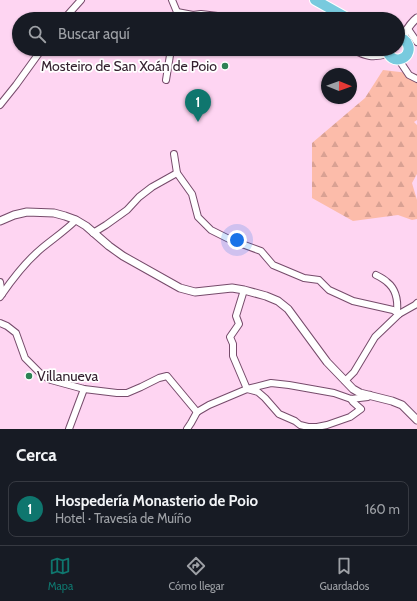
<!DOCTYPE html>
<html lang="es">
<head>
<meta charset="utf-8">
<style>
  body { margin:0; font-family:Cabin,sans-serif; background:#20242c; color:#f1f3f6 }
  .compass { position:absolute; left:321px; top:68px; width:36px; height:36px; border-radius:50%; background:#171b24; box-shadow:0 1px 3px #0004; rotate:91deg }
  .you { position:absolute; left:237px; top:240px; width:14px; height:14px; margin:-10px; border:3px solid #fff; border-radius:50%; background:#1a73e8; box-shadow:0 0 0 6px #1a73e833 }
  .badge { display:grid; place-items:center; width:26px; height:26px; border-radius:50%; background:#0f766e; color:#fff; font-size:13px; font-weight:700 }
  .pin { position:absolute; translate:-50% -33px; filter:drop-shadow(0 1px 2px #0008) }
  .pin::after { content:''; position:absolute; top:21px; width:14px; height:12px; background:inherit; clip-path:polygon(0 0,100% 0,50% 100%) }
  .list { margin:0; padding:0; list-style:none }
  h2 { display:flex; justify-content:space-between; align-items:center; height:52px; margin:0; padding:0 16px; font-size:17px }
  h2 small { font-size:13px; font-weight:400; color:#9ea1a6 }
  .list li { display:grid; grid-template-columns:26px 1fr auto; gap:12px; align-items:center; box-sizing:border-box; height:56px; margin:0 8px 8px; padding:0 8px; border:1px solid #363941; border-radius:8px }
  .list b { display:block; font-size:15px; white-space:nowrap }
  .list p { margin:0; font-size:13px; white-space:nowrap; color:#9ea1a6 }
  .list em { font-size:13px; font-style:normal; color:#9ea1a6 }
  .icon { flex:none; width:22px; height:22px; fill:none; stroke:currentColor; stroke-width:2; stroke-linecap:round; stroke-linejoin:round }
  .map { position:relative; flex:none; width:417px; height:429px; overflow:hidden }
  .search { position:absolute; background:#171b24; box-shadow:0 1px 3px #0004; left:12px; right:12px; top:12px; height:44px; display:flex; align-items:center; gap:10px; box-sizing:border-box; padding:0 14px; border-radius:22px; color:#9ea1a6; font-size:15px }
  .sheet { height:116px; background:#171b24 }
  nav { display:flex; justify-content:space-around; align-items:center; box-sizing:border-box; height:56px; border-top:1px solid #363941; background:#171b24; font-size:11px; color:#9ea1a6 }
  nav a { display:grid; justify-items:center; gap:2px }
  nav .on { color:#0f766e }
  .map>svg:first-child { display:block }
  .forest { fill:url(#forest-firs) }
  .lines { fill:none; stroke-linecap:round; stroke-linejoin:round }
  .minor-casing { stroke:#764b6b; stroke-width:8 }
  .tertiary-casing { stroke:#764b6b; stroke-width:9 }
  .trunk-casing { stroke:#fff; stroke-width:12 }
  .minor { stroke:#fff; stroke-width:6 }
  .tertiary { stroke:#fff; stroke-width:7 }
  .trunk { stroke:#78cade; stroke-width:10 }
  .poi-dot { fill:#2d8255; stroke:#fff; stroke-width:1.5 }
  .labels { text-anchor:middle; stroke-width:3.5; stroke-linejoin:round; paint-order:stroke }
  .poi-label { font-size:14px; fill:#352230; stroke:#fff; text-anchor:end }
</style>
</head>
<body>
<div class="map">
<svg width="417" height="429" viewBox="0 0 417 429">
  <defs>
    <pattern id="forest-firs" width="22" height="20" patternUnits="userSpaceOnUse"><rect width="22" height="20" fill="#fcbcaa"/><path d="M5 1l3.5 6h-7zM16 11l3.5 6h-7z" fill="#d9a193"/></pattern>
  </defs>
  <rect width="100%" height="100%" fill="#fed5f2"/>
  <polygon class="forest" points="383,70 417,74 417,120 414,122 417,125 417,174 412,183 417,200 417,219 412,220 398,215 353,221 312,198 312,143 365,98"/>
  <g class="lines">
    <g class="minor-casing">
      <g id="minor">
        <polyline points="172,0 177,12 176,19"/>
        <polyline points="177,12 193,15 201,14 242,19"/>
        <polyline points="64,19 81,0"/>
        <polyline points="408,29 417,42"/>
        <path d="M 352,49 C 366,57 373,58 388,54"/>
        <polyline points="357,51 369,49"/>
        <polyline points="399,60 409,75 417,79"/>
        <polyline points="166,80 171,49"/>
        <polyline points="0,105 16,85 42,49"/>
        <polyline points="174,154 177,173 192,194 198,217 211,230 231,240 261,251 273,265 304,278 319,280 329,290 340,295 353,301 393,310 399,314"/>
        <polyline points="93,233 106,225 127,210 139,197 152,187 177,173"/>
        <path d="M 376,275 C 380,277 384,279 387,282 C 396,289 398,301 397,312"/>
        <polyline points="0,282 2,294"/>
        <polyline points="244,290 236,316 239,324 230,337 233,344 233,356 247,389 258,392 265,398 279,414 295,421 300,425 308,427 317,427 327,425 350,417 361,409 353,402 351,399"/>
        <path d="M 0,297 C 13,278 25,262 42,248 C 54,238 65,231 76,220"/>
        <polyline points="0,323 7,326 16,333 25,358 41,374 51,380 84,389 117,393 127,393 141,387 159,378 167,376 197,412"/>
        <polyline points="345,381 354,372 375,337 399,314 415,305 417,303"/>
        <polyline points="197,412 209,405 247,389 271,383 289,385 334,393 351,399 368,397 370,395"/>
        <polyline points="69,429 84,389"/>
        <polyline points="187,429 191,423 197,412"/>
      </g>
    </g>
    <g class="tertiary-casing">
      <g id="tertiary">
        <path d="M 402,38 C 406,31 410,23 417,18"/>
        <polyline points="0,221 14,215 27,212 54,213 65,216 76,220 86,226 109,246 123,256 180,288 195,292 232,288 244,290 266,296 278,301 288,309 327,362 353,389 360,393 392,401 402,405 417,420"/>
      </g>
    </g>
    <g class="trunk-casing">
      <g id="trunk">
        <polyline points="315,0 349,19"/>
        <path d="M 387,49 C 390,67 413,59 408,45 C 406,40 402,38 398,38"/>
      </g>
    </g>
    <use href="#minor" class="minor"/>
    <use href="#tertiary" class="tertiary"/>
    <use href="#trunk" class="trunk"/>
  </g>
  <g class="poi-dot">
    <circle cx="225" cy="66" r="4"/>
    <circle cx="29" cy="376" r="4"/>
  </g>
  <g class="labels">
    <g class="poi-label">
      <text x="217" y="71">Mosteiro de San Xoán de Poio</text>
      <text x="37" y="381" text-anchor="start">Villanueva</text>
    </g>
  </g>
</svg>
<svg class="compass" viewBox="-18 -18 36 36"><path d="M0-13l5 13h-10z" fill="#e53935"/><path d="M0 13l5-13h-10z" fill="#9ea1a6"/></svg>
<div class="you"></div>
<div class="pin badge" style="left:198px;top:122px">1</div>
<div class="search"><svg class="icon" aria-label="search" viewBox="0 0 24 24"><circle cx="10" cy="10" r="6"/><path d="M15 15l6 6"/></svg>Buscar aquí</div>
</div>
<section class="sheet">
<h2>Cerca<small></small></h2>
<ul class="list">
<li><span class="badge">1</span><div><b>Hospedería Monasterio de Poio</b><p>Hotel · Travesía de Muíño</p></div><em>160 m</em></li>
</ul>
</section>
<nav>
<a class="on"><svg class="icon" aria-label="map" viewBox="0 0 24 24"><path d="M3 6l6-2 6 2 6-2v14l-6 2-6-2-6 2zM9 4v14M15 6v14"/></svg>Mapa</a>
<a><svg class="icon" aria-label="directions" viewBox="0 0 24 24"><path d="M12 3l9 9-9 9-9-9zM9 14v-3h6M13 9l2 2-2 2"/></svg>Cómo llegar</a>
<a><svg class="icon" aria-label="saved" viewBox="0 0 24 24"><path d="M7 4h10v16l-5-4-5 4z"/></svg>Guardados</a>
</nav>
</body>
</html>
